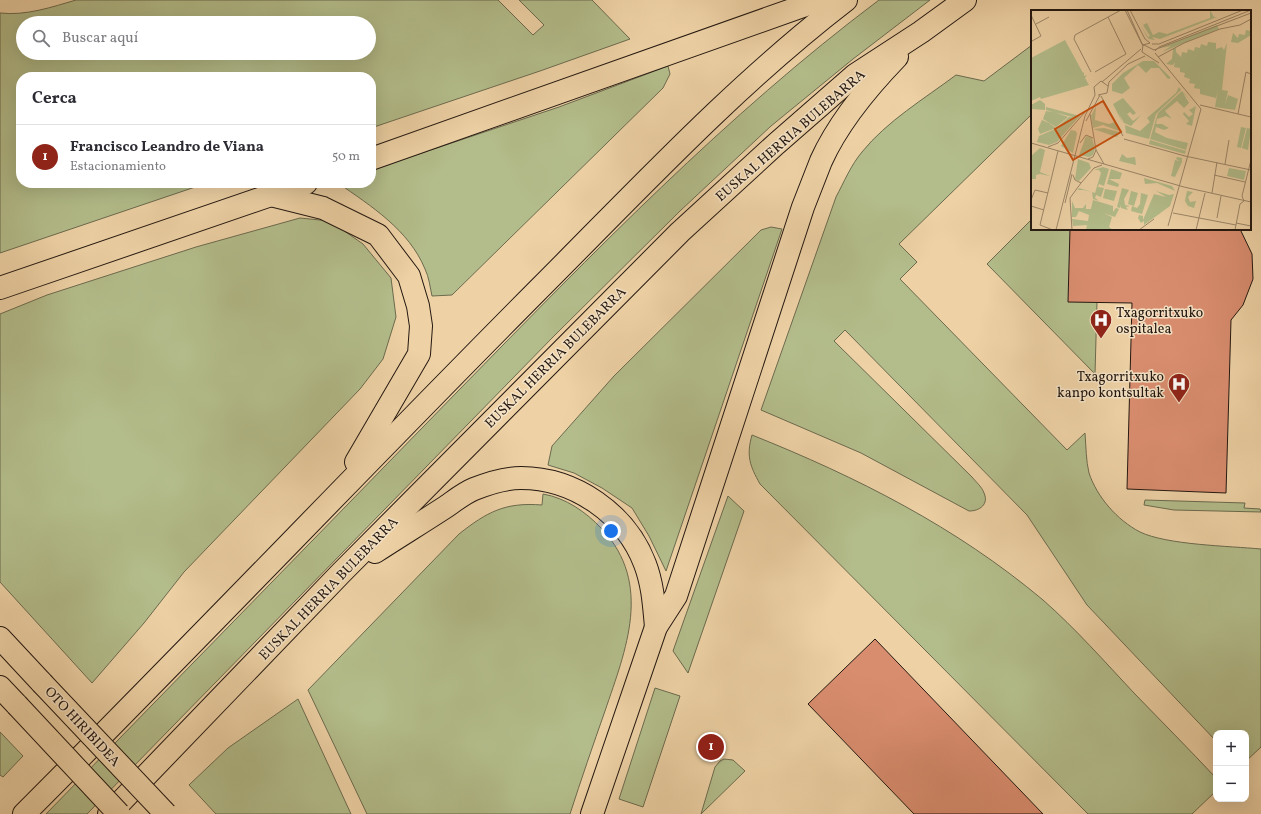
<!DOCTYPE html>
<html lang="es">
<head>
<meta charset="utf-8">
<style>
  body { margin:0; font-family:Vollkorn,serif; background:#f2f2f3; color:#2b2b33 }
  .controls { position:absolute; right:12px; bottom:12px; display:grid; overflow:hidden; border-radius:8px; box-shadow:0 4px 16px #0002 }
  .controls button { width:36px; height:36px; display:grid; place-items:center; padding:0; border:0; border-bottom:1px solid #e1e1e2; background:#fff; color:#2b2b33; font:20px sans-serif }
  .you { position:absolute; left:611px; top:531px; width:14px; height:14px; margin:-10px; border:3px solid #fff; border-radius:50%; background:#1a73e8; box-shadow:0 0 0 6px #1a73e833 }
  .badge { display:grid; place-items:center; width:26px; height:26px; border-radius:50%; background:#8f2418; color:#fff; font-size:13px; font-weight:700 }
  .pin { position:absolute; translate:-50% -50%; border:2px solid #fff; box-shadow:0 1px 4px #0006 }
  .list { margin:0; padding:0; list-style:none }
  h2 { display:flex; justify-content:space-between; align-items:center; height:52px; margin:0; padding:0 16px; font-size:17px }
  h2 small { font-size:13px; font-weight:400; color:#7c7c81 }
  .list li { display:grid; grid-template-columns:26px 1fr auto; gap:12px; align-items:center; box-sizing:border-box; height:64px; padding:0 16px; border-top:1px solid #e1e1e2 }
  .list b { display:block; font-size:15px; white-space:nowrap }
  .list p { margin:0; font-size:13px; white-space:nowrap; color:#7c7c81 }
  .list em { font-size:13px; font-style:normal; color:#7c7c81 }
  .icon { flex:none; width:22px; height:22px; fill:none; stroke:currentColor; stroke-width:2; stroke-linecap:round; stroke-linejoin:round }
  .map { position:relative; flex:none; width:1261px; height:814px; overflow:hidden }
  .search { position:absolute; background:#fff; box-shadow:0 4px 16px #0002; left:16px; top:16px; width:360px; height:44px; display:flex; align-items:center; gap:10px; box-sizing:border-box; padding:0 14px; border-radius:22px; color:#7c7c81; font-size:15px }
  .panel { position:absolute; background:#fff; box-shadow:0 4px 16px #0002; left:16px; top:72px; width:360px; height:116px; border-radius:16px }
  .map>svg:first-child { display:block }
  .green { fill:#b3bd8b; stroke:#6b6a4e; fill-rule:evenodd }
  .building { fill:#d98d6f; stroke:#231710 }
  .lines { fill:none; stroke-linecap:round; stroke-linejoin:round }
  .major-casing { stroke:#231710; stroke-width:24 }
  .major { stroke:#eed2a6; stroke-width:22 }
  .major-bridge-casing { stroke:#231710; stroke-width:24; stroke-linecap:butt }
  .major-bridge { stroke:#eed2a6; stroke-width:22 }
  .labels { text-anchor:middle; stroke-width:3; stroke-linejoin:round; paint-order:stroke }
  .street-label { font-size:14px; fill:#231710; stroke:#f4e2c5 }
  .poi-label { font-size:14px; fill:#231710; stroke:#f4e2c5; text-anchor:start }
  .inset-road { fill:none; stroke:#9d876a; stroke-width:1 }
  .view { fill:#ca4f0d; fill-opacity:0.15; stroke:#ca4f0d; stroke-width:2 }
  .inset-edge { fill:none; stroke:#231710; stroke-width:2 }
</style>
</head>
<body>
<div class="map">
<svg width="1261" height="814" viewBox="0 0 1261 814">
  <rect width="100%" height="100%" fill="#eed2a6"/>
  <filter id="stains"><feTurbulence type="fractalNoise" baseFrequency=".005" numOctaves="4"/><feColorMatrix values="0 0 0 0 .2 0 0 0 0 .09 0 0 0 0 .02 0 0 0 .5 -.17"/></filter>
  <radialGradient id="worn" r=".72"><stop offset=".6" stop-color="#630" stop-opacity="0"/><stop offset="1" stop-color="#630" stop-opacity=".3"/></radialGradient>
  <g class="green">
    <path d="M 76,0 L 498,0 L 533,35 L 544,25 L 519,0 L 592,0 L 630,39 L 540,71 L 371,128 L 371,77 L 21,77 L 21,183 L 207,183 L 0,253 L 0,13 C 26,16 52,7 76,0 ZM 23,23 L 369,23 L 369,53 L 23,53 Z"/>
    <path d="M 879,0 L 930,0 L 853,59 L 771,126 L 680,211 L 554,336 L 87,814 L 46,814 C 183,673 321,532 459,390 C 592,254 726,115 879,0 Z"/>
    <path d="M 1032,45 L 1032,114 L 899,244 L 917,262 L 900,279 L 1067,450 L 1085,433 C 1086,446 1086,461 1089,473 C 1097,497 1117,520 1140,532 C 1167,545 1229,546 1261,549 L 1261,747 L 1246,761 L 1246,733 L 1216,733 L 1216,741 L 1087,605 L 1027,515 L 845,330 L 834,341 L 972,477 C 976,482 982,487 984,493 C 989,504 980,511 969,511 L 861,453 L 761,410 L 836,197 C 844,182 851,165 862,152 C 887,121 924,99 956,75 L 984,81 Z"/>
    <path d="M 668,66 L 670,74 L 663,88 L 452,295 L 432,296 C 430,287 429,277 425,269 C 409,230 371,206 338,183 L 371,183 L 371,170 L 559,107 Z"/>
    <polygon points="300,218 330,221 363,244 391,278 396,317 383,359 360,389 184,572 144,623 92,683 0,582 0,314 47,295 196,247"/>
    <polygon points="1032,219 1032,229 1070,229 1097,302 1095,374 987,264"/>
    <polygon points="771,227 782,229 666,571 649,536 632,508 602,488 574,473 548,465 552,446 614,376 761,230"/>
    <path d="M 752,435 C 857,477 956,527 1043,600 C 1076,629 1104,661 1134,693 C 1161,721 1189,749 1216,778 L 1216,791 L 1192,814 L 1088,814 L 760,484 C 750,466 746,456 752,435 Z"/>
    <path d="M 543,494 C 566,498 586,512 602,529 C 653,584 626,649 605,711 C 593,745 581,780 570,814 L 367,814 L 308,690 L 459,534 C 487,512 505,502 542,505 Z"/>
    <polygon points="728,496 744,511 688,673 673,651"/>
    <polygon points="1145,500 1245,503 1244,508 1260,509 1261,512 1174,510 1144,505"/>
    <polygon points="655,688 680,696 643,807 619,799"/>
    <polygon points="298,699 351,814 216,814 189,785 228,748"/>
    <polygon points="0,732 23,756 3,777 0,775"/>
    <polygon points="724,759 733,760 745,771 701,814 715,767 720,761"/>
  </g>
  <g class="building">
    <polygon points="1070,229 1240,229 1252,254 1253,279 1243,305 1231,320 1226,493 1127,489 1132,303 1068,302"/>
    <polygon points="875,639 1043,814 914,814 808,704"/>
  </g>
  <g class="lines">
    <g class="major-casing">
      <g id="major">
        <polyline points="371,159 820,0"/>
        <polyline points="271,195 323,208 378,235 409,276 418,306 421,326 419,354 356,462"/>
        <polyline points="0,288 306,183"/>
        <path d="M 375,552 C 398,537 421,523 444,508 C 453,502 464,493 474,489 C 489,483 506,478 521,478 C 575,478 626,514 645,564 C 653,585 654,606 656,627"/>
        <polyline points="0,638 42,683"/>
        <polyline points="0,687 17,705"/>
        <path d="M 24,814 C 197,641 365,464 537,291 C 637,191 734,86 846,0"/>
        <polyline points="109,814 341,573 680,232 776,144 855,75 921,32 965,0"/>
        <path d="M 592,814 L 656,627 L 676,596 L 803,207 C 809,192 815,176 821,161 C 838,123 868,87 897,57"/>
      </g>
    </g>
    <use href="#major" class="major"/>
    <g class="major-bridge-casing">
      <g id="major-bridge">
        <polyline points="42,683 166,814"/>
        <polyline points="17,705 119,814"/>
      </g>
    </g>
    <use href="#major-bridge" class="major-bridge"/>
  </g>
  <defs>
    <g id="hospital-pin" transform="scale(1.15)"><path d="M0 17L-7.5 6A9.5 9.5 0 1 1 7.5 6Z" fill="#8f2418" stroke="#f4e2c5"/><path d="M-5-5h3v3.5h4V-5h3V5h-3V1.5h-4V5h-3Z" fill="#fff"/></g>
  </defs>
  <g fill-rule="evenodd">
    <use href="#hospital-pin" x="1101" y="320"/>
    <use href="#hospital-pin" x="1179" y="384"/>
  </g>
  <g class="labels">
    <g class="street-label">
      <text transform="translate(790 135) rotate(-41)" y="5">EUSKAL HERRIA BULEBARRA</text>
      <text transform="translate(555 357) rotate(-45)" y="5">EUSKAL HERRIA BULEBARRA</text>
      <text transform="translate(328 588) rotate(-46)" y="5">EUSKAL HERRIA BULEBARRA</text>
      <text transform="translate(83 726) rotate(47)" y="5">OTO HIRIBIDEA</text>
    </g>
    <g class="poi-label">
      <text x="1116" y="317">Txagorritxuko<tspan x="1116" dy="16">ospitalea</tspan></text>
      <text x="1164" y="381" text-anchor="end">Txagorritxuko<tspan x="1164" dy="16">kanpo kontsultak</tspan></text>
    </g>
  </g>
  <g transform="translate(1031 10)">
    <rect width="220" height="220" fill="#eed2a6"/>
    <path d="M 179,0 L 183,7 L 186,7 L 129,29 L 121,27 L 124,30 L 118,29 L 116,27 L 110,16 L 117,27 L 119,26 L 112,15 L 116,13 L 122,25 L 128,22 L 136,24 L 179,8 ZM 186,15 L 188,19 L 131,42 L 140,36 L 130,38 ZM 215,20 L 220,21 L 220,25 L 207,33 L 200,32 L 202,23 L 207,28 L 208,24 L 214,25 ZM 34,30 L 52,63 L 53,62 L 53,66 L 56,65 L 54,68 L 56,67 L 54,68 L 58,75 L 10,89 L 9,87 L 0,91 L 0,48 ZM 177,32 L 185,33 L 185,39 L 191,37 L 193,40 L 196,33 L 191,80 L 197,81 L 194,95 L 197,85 L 207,89 L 204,100 L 184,97 L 187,80 L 183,97 L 185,88 L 169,84 L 169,79 L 163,78 L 164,74 L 158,73 L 159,69 L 153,67 L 154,63 L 149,62 L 149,58 L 143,57 L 144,52 L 142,55 L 135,54 L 141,49 L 142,39 L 145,38 L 145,42 L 150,47 L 151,42 L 156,43 L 157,39 L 163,41 L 164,37 L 169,38 L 170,34 L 176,36 ZM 112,51 L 123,51 L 140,68 L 137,69 L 128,58 L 120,58 L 115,63 L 107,55 L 93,68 L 99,78 L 91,84 L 81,81 L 81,74 L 92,63 ZM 148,77 L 150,80 L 125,104 L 118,129 L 95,123 L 94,115 L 109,121 L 119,112 L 116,108 L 145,83 ZM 151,81 L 160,91 L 152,83 L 158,93 L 153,98 L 146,91 L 134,101 L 141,109 L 135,106 L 126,109 L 125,114 L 131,114 L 138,118 L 133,120 L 125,117 L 124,122 L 136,128 L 157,133 L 155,140 L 119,129 L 127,103 ZM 92,88 L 105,103 L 102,105 L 99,102 L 96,104 L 102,111 L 110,105 L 100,116 L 93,113 L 88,104 L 91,112 L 82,94 ZM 9,90 L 14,94 L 14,100 L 0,99 L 0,95 ZM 65,96 L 64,110 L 78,114 L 84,112 L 88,121 L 72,115 L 62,118 L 60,106 ZM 165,96 L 161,116 L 155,114 L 158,111 L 152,104 L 153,102 L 158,107 L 162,104 L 158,100 ZM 15,97 L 49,106 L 26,132 L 18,135 L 6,132 L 8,126 L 24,119 L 38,107 L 45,108 L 15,100 ZM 15,101 L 23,102 L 37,107 L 25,117 L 12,109 ZM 11,110 L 18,113 L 25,118 L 9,124 L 7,119 ZM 210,117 L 215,118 L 210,138 L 206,137 ZM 73,118 L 88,122 L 86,127 L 62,119 ZM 216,118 L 220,119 L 217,140 L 211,138 ZM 40,120 L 45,121 L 46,124 L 42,143 L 30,136 ZM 55,126 L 61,128 L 64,139 L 62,145 L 58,147 L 48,145 ZM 119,130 L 155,141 L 154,144 L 118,134 ZM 9,138 L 14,140 L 9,162 L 19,166 L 9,164 L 5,165 L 5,169 L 0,169 L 0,146 ZM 91,144 L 96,148 L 104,147 L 105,155 L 88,151 ZM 146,147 L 151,148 L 151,152 L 144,167 L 140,166 L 142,158 L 146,159 L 142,158 L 144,150 L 149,151 L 145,149 ZM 47,149 L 58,153 L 60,158 L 48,171 L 44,169 ZM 72,157 L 78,159 L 73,176 L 68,174 L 67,177 L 73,178 L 70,187 L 65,185 L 64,188 L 68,191 L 62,189 L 61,182 L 52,180 L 47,180 L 42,189 L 48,178 L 64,183 L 70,163 L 68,160 L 63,160 ZM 198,158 L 215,161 L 213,170 L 196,166 ZM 80,159 L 91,163 L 89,169 L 78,169 L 88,174 L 87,177 L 76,174 ZM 113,168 L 141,176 L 144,181 L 126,173 L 114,174 ZM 91,178 L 98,180 L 93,189 L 94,195 L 99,196 L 95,197 L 97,200 L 90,198 L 90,195 L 89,198 L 86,197 ZM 74,179 L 86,181 L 83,191 L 72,188 ZM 100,181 L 107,183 L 103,196 L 97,194 ZM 125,181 L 138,185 L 143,184 L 139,196 L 113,215 L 113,211 L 110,213 L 107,208 L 108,205 L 112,206 L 112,210 L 123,184 L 135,187 ZM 156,181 L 162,182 L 157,187 L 159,192 L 165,191 L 163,198 L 157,196 L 154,191 ZM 110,183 L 117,185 L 111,204 L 100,201 L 101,196 L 106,198 L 109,194 ZM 62,190 L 82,196 L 82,202 L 85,198 L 88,199 L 84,207 L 72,203 L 81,207 L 78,217 L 82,220 L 55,220 L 56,215 L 42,216 L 41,209 L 57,211 L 58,205 L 48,201 L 45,207 L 41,207 L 41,191 L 44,198 L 52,198 L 55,194 L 55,199 L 60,199 Z" fill="#b3bd8b"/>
    <path class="inset-road" d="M 94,0 L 111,34 L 123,40 L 220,3M 96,0 L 112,36M 99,0 L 114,29 L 119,33M 0,5 L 10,26 L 1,31M 5,14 L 18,7M 44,25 L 90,0M 44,25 L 43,29 L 60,62M 119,33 L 112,35 L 111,42 L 128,53M 121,34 L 128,34 L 212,0M 124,41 L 128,37 L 220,0M 124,43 L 170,99 L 137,216M 127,47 L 153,33 L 189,19 L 209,15 L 220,9M 64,62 L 95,44 L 77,7M 71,72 L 110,39M 67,85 L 76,83 L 78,72 L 97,54 L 114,46M 70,86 L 92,126M 169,95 L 220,107M 59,104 L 65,140 L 73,154M 207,104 L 215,62 L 220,64M 55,111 L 69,85M 93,129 L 154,146 L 220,160M 0,133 L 153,177 L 220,192M 49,133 L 55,125 L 62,128M 17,137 L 27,133 L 54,102M 57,149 L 62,147 L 65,140M 194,154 L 198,130M 183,165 L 214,172M 50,173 L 63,158 L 71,155M 181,183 L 186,152M 0,190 L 4,180 L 17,183M 34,193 L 41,164M 0,196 L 13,200M 142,203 L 205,215M 186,208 L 190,186M 205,213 L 220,216M 22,220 L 9,215 L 27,141M 25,220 L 54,106 L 64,85 L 63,77 L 70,71 L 77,76M 41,220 L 39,188 L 50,173 L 44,170 L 42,165M 108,220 L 123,209M 165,220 L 174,183M 204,220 L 209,194 L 213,191 L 211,186 L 220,150"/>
    <path class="view" d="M 72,91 L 90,122 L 42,150 L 24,119 Z"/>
    <rect width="220" height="220" class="inset-edge"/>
  </g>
  <rect width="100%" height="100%" filter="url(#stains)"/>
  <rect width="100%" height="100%" fill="url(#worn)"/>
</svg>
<div class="controls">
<button>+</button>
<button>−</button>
</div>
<div class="you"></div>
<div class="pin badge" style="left:711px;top:747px">1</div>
<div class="search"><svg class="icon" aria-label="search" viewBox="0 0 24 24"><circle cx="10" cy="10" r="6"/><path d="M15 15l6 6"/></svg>Buscar aquí</div>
<section class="panel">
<h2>Cerca<small></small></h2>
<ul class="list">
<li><span class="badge">1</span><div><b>Francisco Leandro de Viana</b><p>Estacionamiento</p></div><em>50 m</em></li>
</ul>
</section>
</div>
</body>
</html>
